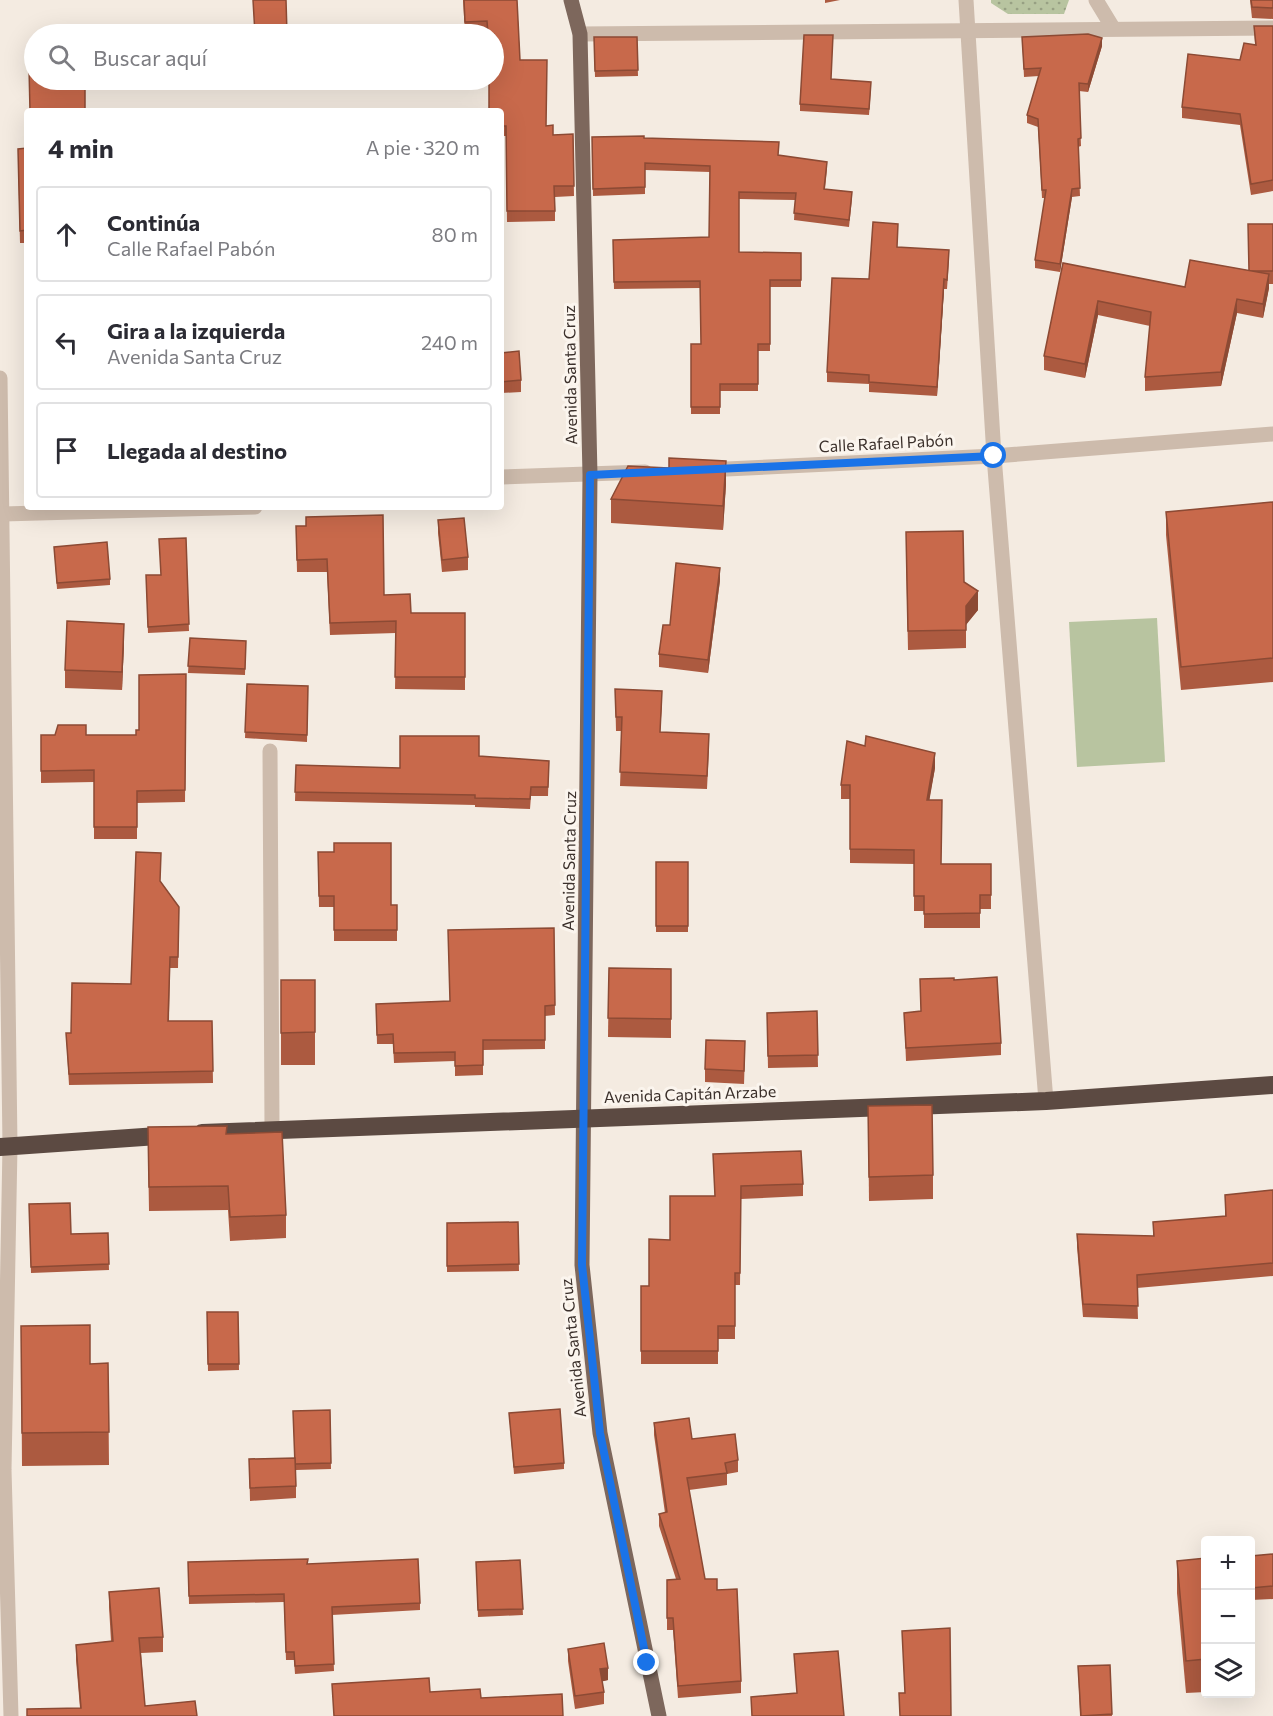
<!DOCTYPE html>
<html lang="es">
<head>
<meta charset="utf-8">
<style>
  body { margin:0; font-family:Commissioner,sans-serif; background:#f2f2f3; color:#2b2b33 }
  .controls { position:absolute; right:18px; bottom:18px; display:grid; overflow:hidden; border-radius:6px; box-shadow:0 6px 24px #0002 }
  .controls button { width:54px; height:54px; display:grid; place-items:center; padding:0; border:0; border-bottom:2px solid #e1e1e2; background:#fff; color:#2b2b33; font:30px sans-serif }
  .stop { position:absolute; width:18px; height:18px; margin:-14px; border:4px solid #1a73e8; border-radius:50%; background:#fff }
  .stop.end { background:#1a73e8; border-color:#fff; box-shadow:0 2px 6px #0008 }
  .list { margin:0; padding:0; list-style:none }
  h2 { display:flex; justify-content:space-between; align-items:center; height:78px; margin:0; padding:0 24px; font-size:26px }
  h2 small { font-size:20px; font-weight:400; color:#7c7c81 }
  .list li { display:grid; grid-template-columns:39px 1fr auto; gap:18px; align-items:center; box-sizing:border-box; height:96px; margin:0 12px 12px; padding:0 12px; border:2px solid #e1e1e2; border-radius:6px }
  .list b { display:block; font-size:22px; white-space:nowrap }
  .list p { margin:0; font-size:20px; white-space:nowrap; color:#7c7c81 }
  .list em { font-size:20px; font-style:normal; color:#7c7c81 }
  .icon { flex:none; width:33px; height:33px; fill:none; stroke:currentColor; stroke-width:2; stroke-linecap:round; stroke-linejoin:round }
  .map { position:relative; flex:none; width:1273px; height:1716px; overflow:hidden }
  .search { position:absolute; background:#fff; box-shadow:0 6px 24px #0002; left:24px; top:24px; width:480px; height:66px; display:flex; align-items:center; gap:15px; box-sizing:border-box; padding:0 21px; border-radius:33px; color:#7c7c81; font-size:22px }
  .panel { position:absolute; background:#fff; box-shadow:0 6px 24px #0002; left:24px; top:108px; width:480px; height:402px; border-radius:6px }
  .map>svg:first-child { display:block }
  .grass { fill:url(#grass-dots) }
  .pitch { fill:#b8c4a0 }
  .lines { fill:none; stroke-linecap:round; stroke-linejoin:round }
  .minor { stroke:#cdbbac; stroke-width:15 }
  .major { stroke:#7d675c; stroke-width:15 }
  .highway { stroke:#5c4a42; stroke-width:18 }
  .wall { fill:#ac5a40 }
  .shaded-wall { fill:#8c4a34 }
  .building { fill:#c8694b; stroke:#8c4a34; stroke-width:1.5 }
  .route { stroke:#1a73e8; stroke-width:8 }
  .labels { text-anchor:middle; stroke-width:6; stroke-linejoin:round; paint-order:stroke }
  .street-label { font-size:16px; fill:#3b302b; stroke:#fbf5ee }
</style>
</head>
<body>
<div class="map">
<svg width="1273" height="1716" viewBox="0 0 1273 1716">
  <defs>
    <pattern id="grass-dots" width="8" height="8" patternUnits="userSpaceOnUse" patternTransform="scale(1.5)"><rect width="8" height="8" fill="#b8c4a0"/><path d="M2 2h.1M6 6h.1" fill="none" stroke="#97a083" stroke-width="1.8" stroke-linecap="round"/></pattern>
  </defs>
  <rect width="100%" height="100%" fill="#f4ebe1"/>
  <polygon class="grass" points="991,0 1069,0 1064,14 1008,14 991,3"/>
  <polygon class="pitch" points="1157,618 1165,762 1077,767 1069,622"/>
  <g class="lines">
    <g class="minor">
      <polyline points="966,0 994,456 1046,1101"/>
      <polyline points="1096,0 1113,28"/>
      <polyline points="580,34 1273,28"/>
      <polyline points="0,378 10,1146 4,1470 11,1716"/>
      <polyline points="705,470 994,456 1273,434"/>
      <polyline points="501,477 645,472"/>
      <polyline points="3,514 255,507"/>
      <polyline points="270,751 272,1128"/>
    </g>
    <polyline class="major" points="571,0 580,34 590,475 582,1265 600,1433 659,1716"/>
    <g class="highway">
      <polyline points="202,1133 1046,1101 1273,1085"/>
      <polyline points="0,1147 172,1135"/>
    </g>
  </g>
  <g class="wall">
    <polygon points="463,0 517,0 520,60 546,126 553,135 573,134 574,196 555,197 555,221 507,222 506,136 501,136 501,111 494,34 487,34 487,32 465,33"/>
    <polygon points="825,0 840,0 825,3"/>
    <polygon points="1250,0 1273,0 1273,19 1252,18"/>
    <polygon points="1254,26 1273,26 1273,191 1251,195 1240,125 1182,118 1182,107 1240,60 1255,45"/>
    <polygon points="594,37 637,37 638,76 595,77"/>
    <polygon points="1022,37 1102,46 1088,92 1079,91 1081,146 1078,147 1080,196 1072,197 1060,272 1035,268 1035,260 1045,198 1042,198 1038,127 1027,123 1027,115 1039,76 1024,77"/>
    <polygon points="831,79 871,88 869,115 800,111 800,104"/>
    <polygon points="592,137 644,138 778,155 827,169 825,189 852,199 849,227 794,220 795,200 739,199 739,252 801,253 801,287 770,287 770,351 758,351 758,391 720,391 720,414 691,414 691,344 701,344 700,288 614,289 613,240 709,237 710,172 645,170 645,194 593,196"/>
    <polygon points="27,148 27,243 20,243 18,161"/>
    <polygon points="1273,224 1273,284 1269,284 1269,288 1263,318 1237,313 1221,386 1145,391 1145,377 1150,326 1098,315 1085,378 1044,370 1044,356 1063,263 1185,287 1249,271"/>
    <polygon points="897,248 949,260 947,289 944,289 937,396 869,392 869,384 827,382 827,372 869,279"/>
    <polygon points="501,353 521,380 521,392 501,393"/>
    <polygon points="726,484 723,530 611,523 611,499"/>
    <polygon points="1273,502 1273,682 1181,690 1166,535 1166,512"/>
    <polygon points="438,520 468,557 468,570 442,572 438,533"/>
    <polygon points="296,526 384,595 411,613 465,613 465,690 395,689 396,633 330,635 327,572 297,572"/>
    <polygon points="186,538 189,631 148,633 146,575 161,575"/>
    <polygon points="54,547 110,579 110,585 57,589"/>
    <polygon points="906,551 964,582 978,610 966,624 966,648 908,650"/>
    <polygon points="720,580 708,673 659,667 659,654 670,625"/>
    <polygon points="190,638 246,641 245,675 188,673"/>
    <polygon points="124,642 122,690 65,688 65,670"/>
    <polygon points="186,674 185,802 137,803 137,839 94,839 94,782 41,783 41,735 136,735 139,730"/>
    <polygon points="247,684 308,686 307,742 245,738"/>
    <polygon points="615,689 662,705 660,732 709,748 707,789 620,786 622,731 616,731"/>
    <polygon points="479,756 549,761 548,796 531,796 530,809 475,807 475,805 295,801 296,765 400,768"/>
    <polygon points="935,768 929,800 941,864 991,864 991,909 980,909 980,928 924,928 924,911 914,911 914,864 850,863 850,799 841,799 841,785"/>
    <polygon points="318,852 391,905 397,905 397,941 334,941 334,907 319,907"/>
    <rect x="656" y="862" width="32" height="70"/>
    <polygon points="160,881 179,907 178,968 170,968 169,1021 212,1021 213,1083 69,1085 66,1033 71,1033 131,984"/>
    <polygon points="554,928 555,1015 545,1016 545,1049 483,1050 483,1075 455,1076 455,1061 394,1063 393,1044 377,1044 376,1004 449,1001"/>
    <polygon points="609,968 671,969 671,1038 608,1037"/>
    <polygon points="920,979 954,980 1001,1043 1001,1055 906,1061 904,1013 921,1011"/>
    <rect x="281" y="980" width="34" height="85"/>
    <polygon points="817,1011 818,1067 768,1068 767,1013"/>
    <polygon points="745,1053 744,1084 705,1082 705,1069"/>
    <polygon points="868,1106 933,1175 933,1199 869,1201"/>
    <polygon points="227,1134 286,1215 286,1238 230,1241 228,1210 149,1211 148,1150"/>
    <polygon points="713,1154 803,1184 803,1196 741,1199 740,1285 735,1285 735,1339 718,1339 718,1364 641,1364 641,1286 649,1286 670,1240 715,1196"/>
    <polygon points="1273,1190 1273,1276 1137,1288 1138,1319 1083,1317 1077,1247 1077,1234 1153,1236 1153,1222 1225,1216 1225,1195"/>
    <polygon points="29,1204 71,1234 108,1233 109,1270 31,1273"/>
    <polygon points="518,1222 519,1271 447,1272 447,1223"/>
    <polygon points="207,1312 238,1312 239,1370 208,1371"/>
    <polygon points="21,1326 90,1364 108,1363 109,1465 22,1466"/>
    <polygon points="330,1410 331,1469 296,1470 296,1498 250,1501 249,1459 295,1458"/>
    <polygon points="509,1413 564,1463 564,1469 514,1474"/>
    <polygon points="654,1423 738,1460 738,1472 727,1474 727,1485 689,1490 705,1579 717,1590 741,1681 741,1693 678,1698 673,1630 667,1630 667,1580 676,1579 659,1526 659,1514 665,1513 654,1435"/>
    <polygon points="1273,1554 1273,1599 1251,1600 1251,1556"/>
    <polygon points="1206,1558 1206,1692 1186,1693 1177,1593 1177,1561"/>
    <polygon points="520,1560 523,1615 478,1617 476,1562"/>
    <polygon points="188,1562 308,1564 420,1603 420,1610 332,1615 334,1671 295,1674 294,1660 286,1660 284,1602 189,1604"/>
    <polygon points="109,1592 163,1637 163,1652 141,1653 145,1706 80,1708 76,1660 76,1645 111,1641 109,1607"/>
    <polygon points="568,1649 608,1680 602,1681 604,1692 604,1704 575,1709 568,1661"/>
    <polygon points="1110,1665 1112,1716 1080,1716 1078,1666"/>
  </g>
  <g class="shaded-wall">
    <polygon points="1102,38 1102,46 1088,92 1088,84"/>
    <polygon points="1072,189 1072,197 1060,272 1060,264"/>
    <polygon points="1269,274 1269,288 1263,318 1263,304"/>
    <polygon points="944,279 944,289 937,396 937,387"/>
    <polygon points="1237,299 1237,313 1221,386 1221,372"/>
    <polygon points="1098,301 1098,315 1085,378 1085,364"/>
    <polygon points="726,461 726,484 723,530 723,506"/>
    <polygon points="720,568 720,580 708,673 708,660"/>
    <polygon points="978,591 978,610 966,625 966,606"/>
    <polygon points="124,624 124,642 122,690 122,672"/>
    <polygon points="935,753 935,768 927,814 927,800"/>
    <polygon points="608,1668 608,1680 600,1682 600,1669"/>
  </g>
  <g class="building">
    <polygon points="253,0 286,0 287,34 255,34"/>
    <polygon points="464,0 517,0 520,60 547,60 546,126 553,125 553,135 573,134 574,186 554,186 555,211 507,211 506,126 501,126 501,111 489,111 489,80 494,80 494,34 488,34 487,21 465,22"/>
    <polygon points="1251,0 1273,0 1273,8 1252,7"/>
    <polygon points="1254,26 1273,26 1273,180 1251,184 1240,114 1182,107 1188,54 1240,60 1244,43 1256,45"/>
    <polygon points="1088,34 1102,38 1088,84 1079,83 1081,138 1078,139 1080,188 1072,189 1060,264 1035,260 1046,190 1042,190 1038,119 1027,115 1041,68 1024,69 1022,37"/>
    <polygon points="804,35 833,35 831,79 871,82 869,109 800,104"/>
    <polygon points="594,37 637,37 638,70 595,71"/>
    <polygon points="29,67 34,67 34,80 85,80 85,111 30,111"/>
    <polygon points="644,136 644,138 779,142 778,155 827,162 824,189 852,192 849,220 794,213 796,193 739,192 739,252 801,253 801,280 770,280 770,344 758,344 758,384 720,384 720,407 691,407 691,344 701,344 700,281 614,282 613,240 709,237 710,166 645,163 645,187 593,189 592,137"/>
    <polygon points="27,148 27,230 20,231 18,149"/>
    <polygon points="873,222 898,224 897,247 949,250 947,280 944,279 937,387 869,382 869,375 827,372 832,278 869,279"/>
    <polygon points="1248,224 1273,224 1273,271 1249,271"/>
    <polygon points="1190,260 1269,274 1263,304 1237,299 1221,372 1145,377 1151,312 1098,301 1085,364 1044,356 1063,263 1185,287"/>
    <polygon points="519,351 521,380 501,382 501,353"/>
    <polygon points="669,458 726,461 723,506 611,499 628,466 669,468"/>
    <polygon points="1273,502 1273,658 1181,667 1166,512"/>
    <polygon points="383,515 384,595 410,594 411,613 465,613 465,677 395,677 396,621 330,623 327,559 297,560 296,526 306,526 306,517"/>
    <polygon points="464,518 468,557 442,560 438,520"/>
    <polygon points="963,531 964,582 978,591 966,606 966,630 908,631 906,532"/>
    <polygon points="186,538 189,624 148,627 146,575 161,575 159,539"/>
    <polygon points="107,542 110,579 57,583 54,547"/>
    <polygon points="676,563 720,568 708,660 659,654 663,625 670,625"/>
    <polygon points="67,621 124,624 122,672 65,670"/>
    <polygon points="190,638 246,641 245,669 188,666"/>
    <polygon points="186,674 185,790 137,791 137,827 94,827 94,770 41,771 41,735 55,735 58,725 86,725 86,735 136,735 136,730 139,730 139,675"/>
    <polygon points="247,684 308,686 307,735 245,732"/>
    <polygon points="615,689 662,691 660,732 709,734 707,776 620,772 622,717 616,717"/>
    <polygon points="400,736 479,736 479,756 549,761 548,787 531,787 530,799 475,798 475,795 295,792 296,765 400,768"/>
    <polygon points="866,736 935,753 927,800 942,800 941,864 991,864 991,895 980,895 980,913 924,914 924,896 914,896 914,850 850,849 850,785 841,785 847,741 865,746"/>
    <polygon points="334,843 391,843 391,905 397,905 397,930 334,930 334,896 319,896 318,852 334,852"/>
    <polygon points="136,852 161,853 160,881 179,907 178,957 170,957 168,1021 212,1021 213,1071 69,1074 66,1033 71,1033 72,983 131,984"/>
    <rect x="656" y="862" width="32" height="64"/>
    <polygon points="554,928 555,1005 545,1006 545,1040 483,1040 483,1065 455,1066 455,1052 394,1053 393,1034 377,1035 376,1004 450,1001 448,930"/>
    <polygon points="609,968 671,969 671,1019 608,1018"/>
    <polygon points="997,977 1001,1043 906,1048 904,1013 921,1011 920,979 954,978 954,980"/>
    <polygon points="281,980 315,980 315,1032 281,1033"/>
    <polygon points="817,1011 818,1055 768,1056 767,1013"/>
    <polygon points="706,1040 745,1041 744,1071 705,1069"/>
    <polygon points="932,1105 933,1175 869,1177 868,1106"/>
    <polygon points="227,1126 226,1134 282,1132 286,1215 230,1217 228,1186 149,1187 148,1127"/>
    <polygon points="801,1151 803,1184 741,1186 740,1273 735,1273 735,1326 718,1326 718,1351 641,1351 641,1286 649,1286 649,1239 670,1240 670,1196 715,1196 713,1154"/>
    <polygon points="1273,1190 1273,1263 1137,1275 1138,1306 1083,1304 1077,1234 1154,1236 1153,1222 1226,1216 1225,1195"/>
    <polygon points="70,1203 71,1234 108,1233 109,1264 31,1267 29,1204"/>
    <polygon points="518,1222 519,1264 447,1266 447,1223"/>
    <polygon points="207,1312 238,1312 239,1364 208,1364"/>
    <polygon points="90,1325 90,1364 108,1363 109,1432 22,1433 21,1326"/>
    <polygon points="560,1409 564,1463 514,1467 509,1413"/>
    <polygon points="330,1410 331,1463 295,1464 293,1411"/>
    <polygon points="689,1418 692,1439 735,1434 738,1460 725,1463 727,1473 687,1478 705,1579 717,1579 717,1590 737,1589 741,1681 678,1686 673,1618 667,1618 667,1580 680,1579 659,1514 667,1512 654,1423"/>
    <polygon points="295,1458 296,1486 250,1488 249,1459"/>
    <polygon points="1273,1554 1273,1586 1251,1588 1251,1556"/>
    <polygon points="1206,1558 1206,1659 1186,1661 1177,1561"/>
    <polygon points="308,1559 307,1564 418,1559 420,1603 332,1607 334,1664 295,1666 294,1652 286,1652 284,1594 189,1596 188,1562"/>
    <polygon points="520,1560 523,1609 478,1610 476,1562"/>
    <polygon points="159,1588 163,1637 139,1638 145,1706 195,1701 197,1716 27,1716 27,1709 81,1708 76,1645 113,1641 109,1592"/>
    <polygon points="950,1628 951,1716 900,1716 899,1693 905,1693 902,1631"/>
    <polygon points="604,1643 608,1668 600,1669 604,1692 575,1696 568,1649"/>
    <polygon points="838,1651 844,1716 752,1716 751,1697 797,1693 794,1654"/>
    <polygon points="1110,1665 1112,1714 1081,1716 1078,1666"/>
    <polygon points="429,1678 430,1692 480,1689 481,1698 562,1694 563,1716 334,1716 332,1684"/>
  </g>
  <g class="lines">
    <polyline class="route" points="647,1663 600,1433 582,1265 590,475 994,456"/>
  </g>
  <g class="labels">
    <g class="street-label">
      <text transform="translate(570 375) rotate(-91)" y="6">Avenida Santa Cruz</text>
      <text transform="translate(886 443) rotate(-3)" y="6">Calle Rafael Pabón</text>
      <text transform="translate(569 861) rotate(-89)" y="6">Avenida Santa Cruz</text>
      <text transform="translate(690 1094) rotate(-2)" y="6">Avenida Capitán Arzabe</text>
      <text transform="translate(573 1348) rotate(-96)" y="6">Avenida Santa Cruz</text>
    </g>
  </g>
</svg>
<div class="controls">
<button>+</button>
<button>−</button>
<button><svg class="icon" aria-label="layers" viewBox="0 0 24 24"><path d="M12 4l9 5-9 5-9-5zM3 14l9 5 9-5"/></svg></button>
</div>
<div class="stop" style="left:994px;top:456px"></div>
<div class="stop end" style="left:647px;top:1663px"></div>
<div class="search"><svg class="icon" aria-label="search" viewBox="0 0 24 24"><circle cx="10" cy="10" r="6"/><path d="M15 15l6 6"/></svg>Buscar aquí</div>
<section class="panel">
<h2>4 min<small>A pie · 320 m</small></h2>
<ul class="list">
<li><svg class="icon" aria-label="ahead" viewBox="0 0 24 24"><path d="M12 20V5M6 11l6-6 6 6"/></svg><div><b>Continúa</b><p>Calle Rafael Pabón</p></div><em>80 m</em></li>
<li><svg class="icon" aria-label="left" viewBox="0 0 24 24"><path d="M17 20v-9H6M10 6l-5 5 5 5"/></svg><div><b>Gira a la izquierda</b><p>Avenida Santa Cruz</p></div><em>240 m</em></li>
<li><svg class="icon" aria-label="arrive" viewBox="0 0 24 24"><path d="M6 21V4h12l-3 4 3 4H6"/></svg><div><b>Llegada al destino</b></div></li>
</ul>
</section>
</div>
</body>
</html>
